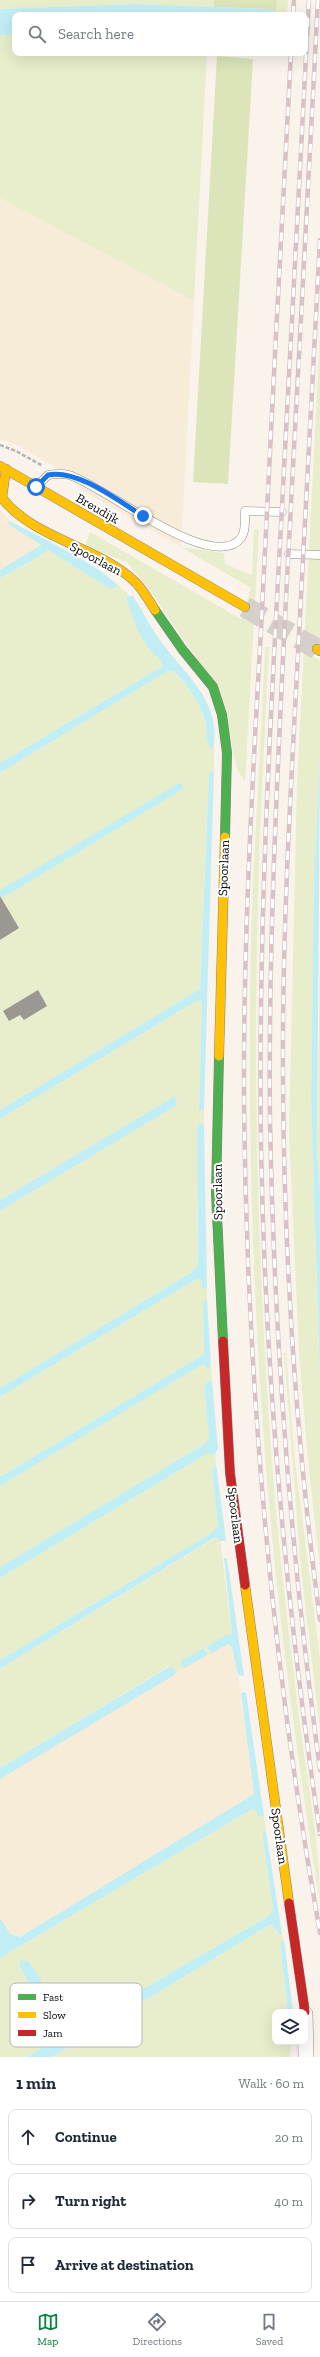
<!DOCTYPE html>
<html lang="en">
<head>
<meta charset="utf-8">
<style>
  body { margin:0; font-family:"Zilla Slab",serif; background:#f2f2f3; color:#1f2937 }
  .controls { position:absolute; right:12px; bottom:12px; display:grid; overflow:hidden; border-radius:8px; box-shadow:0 4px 16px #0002 }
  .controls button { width:36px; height:36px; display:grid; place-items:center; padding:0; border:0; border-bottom:1px solid #e0e1e3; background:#fff; color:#1f2937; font:20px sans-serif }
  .stop { position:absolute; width:12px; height:12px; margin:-9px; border:3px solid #1a73e8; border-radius:50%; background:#fff }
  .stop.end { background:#1a73e8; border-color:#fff; box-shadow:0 1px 4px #0008 }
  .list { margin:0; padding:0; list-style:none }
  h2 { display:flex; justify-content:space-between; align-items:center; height:52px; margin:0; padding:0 16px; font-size:17px }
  h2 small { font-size:13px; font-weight:400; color:#747a83 }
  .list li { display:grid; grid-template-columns:26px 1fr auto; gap:12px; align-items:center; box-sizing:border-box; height:56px; margin:0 8px 8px; padding:0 8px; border:1px solid #e0e1e3; border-radius:8px }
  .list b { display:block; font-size:15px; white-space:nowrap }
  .list em { font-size:13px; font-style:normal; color:#747a83 }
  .icon { flex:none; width:22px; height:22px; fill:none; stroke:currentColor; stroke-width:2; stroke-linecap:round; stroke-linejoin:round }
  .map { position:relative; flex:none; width:320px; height:2057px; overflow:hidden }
  .search { position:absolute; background:#fff; box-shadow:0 4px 16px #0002; left:12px; right:12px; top:12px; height:44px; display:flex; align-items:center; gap:10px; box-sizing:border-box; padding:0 14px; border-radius:8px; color:#747a83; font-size:15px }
  .sheet { height:244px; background:#fff }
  nav { display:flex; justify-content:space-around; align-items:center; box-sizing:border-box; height:56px; border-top:1px solid #e0e1e3; background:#fff; font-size:11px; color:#747a83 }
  nav a { display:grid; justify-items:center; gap:2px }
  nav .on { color:#0b8043 }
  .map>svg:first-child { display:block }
  .farmland { fill:#f7ecd7 }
  .green { fill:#e8eecb }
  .forest { fill:#dbe5b9 }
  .water { fill:#c1eef4 }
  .building { fill:#9b9793 }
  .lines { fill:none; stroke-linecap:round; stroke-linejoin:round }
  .secondary-tunnel { stroke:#d5d0ca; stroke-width:21; stroke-dasharray:21 10; stroke-linecap:butt }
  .lane-casing { stroke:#918e8b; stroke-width:9 }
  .street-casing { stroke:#918e8b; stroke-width:16 }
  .fast-casing { stroke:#888582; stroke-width:10 }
  .slow-casing { stroke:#888582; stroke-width:10 }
  .jam-casing { stroke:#888582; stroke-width:10 }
  .path { stroke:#b6b5b4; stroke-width:2.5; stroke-dasharray:4 2; stroke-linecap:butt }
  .lane { stroke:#fefdfc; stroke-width:8 }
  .street { stroke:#fefdfc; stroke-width:15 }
  .fast { stroke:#4caf50; stroke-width:9 }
  .slow { stroke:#ffc107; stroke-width:9 }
  .jam { stroke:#c62828; stroke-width:9 }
  .rail-casing { stroke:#d6c2c7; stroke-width:4.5 }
  .rail { stroke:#fff; stroke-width:3; stroke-dasharray:9; stroke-linecap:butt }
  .route { stroke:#1a73e8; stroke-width:5 }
  .labels { text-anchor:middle; stroke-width:4; stroke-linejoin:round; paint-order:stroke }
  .street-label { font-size:13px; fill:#090909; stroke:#fff }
  .key { fill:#fff; stroke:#b5b5b5; stroke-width:1 }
  .key-label { font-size:11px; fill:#090909 }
</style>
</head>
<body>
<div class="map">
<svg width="320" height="2057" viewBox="0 0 320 2057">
  <rect width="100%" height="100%" fill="#f9f3ec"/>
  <g class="farmland">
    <polygon points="0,198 194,301 181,547 88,494 65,473 19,446 0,439"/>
    <polygon points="0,510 10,521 8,524 42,545 0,570"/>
    <polygon points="228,1644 232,1647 238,1675 254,1794 20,1937 10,1934 0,1918 0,1779 176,1672"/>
  </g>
  <g class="green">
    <polygon points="0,0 214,0 214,7 135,4 0,9"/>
    <polygon points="277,0 288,0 287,15 278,15 276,12"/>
    <polygon points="0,35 15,35 15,53 207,53 194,301 0,198"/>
    <polygon points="320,335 320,638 314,657 320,661 320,755 314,881 311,1099 320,1379 320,1567 308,1461 299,1352 289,1132 297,783"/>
    <polygon points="254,529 259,530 245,782 237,769 220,692 148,588 127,562 85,547 90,532 241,619 251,588 181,547 224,553 225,564 252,575"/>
    <polygon points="48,550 118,586 113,580 130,596 126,598 149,649 162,660 163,666 0,763 0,578 33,560"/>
    <path d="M 265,647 L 269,647 C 265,732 260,816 258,900 C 253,1087 258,1275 272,1462 C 279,1555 290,1647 302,1739 C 309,1793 320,1847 320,1902 C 310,1846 303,1789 295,1733 C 262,1495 248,1254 250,1014 C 250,891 260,769 265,647 Z"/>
    <path d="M 168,671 L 175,672 C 198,699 204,708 209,744 L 214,743 L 214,770 L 209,773 L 200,989 L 0,1110 L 0,773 Z"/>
    <polygon points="320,950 320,1194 317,1150"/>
    <polygon points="198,1000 202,1002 199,1108 200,1111 204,1109 204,1126 201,1124 197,1211 198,1264 192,1272 0,1388 0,1211 177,1104 175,1096 0,1200 0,1119"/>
    <polygon points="197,1279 201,1280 202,1288 207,1289 207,1299 204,1301 203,1305 204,1354 0,1477 0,1397"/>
    <polygon points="284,1353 286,1353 295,1461 320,1659 320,1730 301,1569"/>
    <polygon points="203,1363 208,1369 211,1365 212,1381 207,1382 204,1386 209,1438 206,1443 0,1567 0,1486"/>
    <polygon points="208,1453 211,1455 215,1454 216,1463 212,1471 218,1526 213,1532 0,1660 0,1578"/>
    <polygon points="215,1538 220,1539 232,1634 206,1646 212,1653 208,1655 204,1648 182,1667 184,1668 176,1672 174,1668 168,1667 0,1768 0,1669"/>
    <polygon points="254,1808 261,1816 264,1816 266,1831 263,1832 263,1840 273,1909 270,1915 76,2028 70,2025 19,1966 58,2031 57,2039 27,2057 0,2057 0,1958"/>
    <polygon points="271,1924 280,1934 282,1934 284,1941 280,1943 288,2012 275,2012 275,2042 291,2042 290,2057 52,2057"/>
  </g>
  <g class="forest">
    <polygon points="214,0 277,0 276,12 271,9 214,7"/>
    <polygon points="217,56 253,59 228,484 193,482"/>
  </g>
  <g class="water">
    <polygon points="135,4 271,9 278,15 15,15 15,35 0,35 0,9"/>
    <path d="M 10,521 C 37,536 100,565 118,586 L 111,589 L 48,550 L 33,560 L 0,578 L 0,570 L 41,545 L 8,524 Z"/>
    <path d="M 132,595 C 142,608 148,624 158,637 C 182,673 223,700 213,749 C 205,746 207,727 205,720 C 199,700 188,687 175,672 L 168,671 L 0,773 L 0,763 L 163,666 C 161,658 154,655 149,649 C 138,635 132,615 126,598 Z"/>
    <polygon points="320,755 317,1150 320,1194 320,1379 311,1099 314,881"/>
    <polygon points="214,770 204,1109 199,1111 202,1002 198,1000 0,1119 0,1110 200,989 209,773"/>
    <polygon points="179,783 182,784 183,789 4,897 0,896 0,890"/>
    <polygon points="175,1096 177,1105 0,1211 0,1200"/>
    <polygon points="201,1124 204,1126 207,1289 202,1288 201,1280 197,1279 0,1397 0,1388 192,1272 198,1264 197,1126"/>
    <polygon points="207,1299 211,1365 208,1369 203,1364 0,1486 0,1477 204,1354 203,1305 204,1301"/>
    <polygon points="212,1381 218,1449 215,1454 211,1455 208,1453 0,1578 0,1567 206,1443 209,1438 204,1386 207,1382"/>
    <polygon points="216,1463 226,1541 220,1541 220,1539 214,1538 0,1669 0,1660 213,1532 218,1526 212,1471"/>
    <polygon points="224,1558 227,1558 244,1676 238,1675 232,1647 228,1644 212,1653 206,1647 226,1635 232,1634"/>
    <polygon points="204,1648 208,1655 184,1668 182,1667 181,1661"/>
    <polygon points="169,1667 174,1668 176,1672 173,1676 0,1779 0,1768"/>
    <polygon points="246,1692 264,1816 259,1817 254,1808 0,1958 0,1918 10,1934 20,1937 254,1794 241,1693"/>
    <polygon points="266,1831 282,1934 280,1935 271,1924 52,2057 27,2057 57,2039 58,2031 19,1966 21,1960 29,1962 70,2025 76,2028 270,1915 273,1909 263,1840 263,1832"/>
    <polygon points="284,1941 285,1947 293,2012 288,2012 280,1943"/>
  </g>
  <g class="building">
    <polygon points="0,896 19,928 0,940"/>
    <polygon points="38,990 47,1006 24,1020 20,1015 9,1021 3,1011"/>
  </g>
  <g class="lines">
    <polyline class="secondary-tunnel" points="245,607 317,649"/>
    <g class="lane-casing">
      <g id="lane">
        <path d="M 37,486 L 48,475 C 55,474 62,473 69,475 C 102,484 212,575 241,538 C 246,531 245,519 245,511 L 282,512"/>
        <polyline points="289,554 320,555"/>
      </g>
    </g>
    <g class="street-casing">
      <polyline id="street" points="305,2014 306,2057"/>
    </g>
    <g class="fast-casing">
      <g id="fast">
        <polyline points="155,610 182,649 213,687 222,715 227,753 225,837"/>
        <polyline points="219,1056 216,1193 223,1341"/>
      </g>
    </g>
    <g class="slow-casing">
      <g id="slow">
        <polyline points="0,466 245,607"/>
        <path d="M 6,469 L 2,498 C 33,538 96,546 133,580 C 142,587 148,600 155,610"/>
        <polyline points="317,649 320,651"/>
        <polyline points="219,1056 225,837"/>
        <polyline points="245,1585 289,1903"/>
      </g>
    </g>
    <g class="jam-casing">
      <g id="jam">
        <polyline points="223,1341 230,1473 245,1585"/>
        <polyline points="289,1903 305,2012"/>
      </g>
    </g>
    <polyline class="path" points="0,445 16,451 43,466"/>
    <use href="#lane" class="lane"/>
    <use href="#street" class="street"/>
    <use href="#fast" class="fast"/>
    <use href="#slow" class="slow"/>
    <use href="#jam" class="jam"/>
    <g class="rail-casing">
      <g id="rail">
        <path d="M 309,0 C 299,181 290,363 280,544 C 269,744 258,944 261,1144 C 265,1375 286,1606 320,1834"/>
        <path d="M 318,0 C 308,193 298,386 287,579 C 278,760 268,941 270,1122 C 274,1339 291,1555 320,1770"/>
        <polyline points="293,15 294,0"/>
        <path d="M 291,53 C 281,245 270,438 261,630 C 252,788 243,946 244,1104 C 247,1382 271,1659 320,1933"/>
        <path d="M 320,240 C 312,390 304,540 296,691 C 289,820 282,950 283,1079 C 284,1260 296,1441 320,1620"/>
      </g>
    </g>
    <use href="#rail" class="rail"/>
  </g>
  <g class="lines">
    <path class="route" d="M 36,487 L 48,475 C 78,469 118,501 143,516"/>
  </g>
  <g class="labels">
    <g class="street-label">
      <text transform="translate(98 508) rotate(30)" y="5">Breudijk</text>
      <text transform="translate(96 558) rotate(28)" y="5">Spoorlaan</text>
      <text transform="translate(223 868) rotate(-88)" y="5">Spoorlaan</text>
      <text transform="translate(217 1192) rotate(-91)" y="5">Spoorlaan</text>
      <text transform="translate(236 1515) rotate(83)" y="5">Spoorlaan</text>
      <text transform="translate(280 1836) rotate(82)" y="5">Spoorlaan</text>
    </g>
  </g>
  <rect x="10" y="1983" width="132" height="64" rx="6" class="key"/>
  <rect x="18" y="1994" width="18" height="6" fill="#4caf50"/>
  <rect x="18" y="2012" width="18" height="6" fill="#ffc107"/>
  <rect x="18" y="2030" width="18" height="6" fill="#c62828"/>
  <g class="key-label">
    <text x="43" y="2001">Fast</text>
    <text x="43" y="2019">Slow</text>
    <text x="43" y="2037">Jam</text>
  </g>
</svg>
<div class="controls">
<button><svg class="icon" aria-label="layers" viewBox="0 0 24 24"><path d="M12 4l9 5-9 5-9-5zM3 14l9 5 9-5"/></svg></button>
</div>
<div class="stop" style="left:36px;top:487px"></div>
<div class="stop end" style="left:143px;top:516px"></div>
<div class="search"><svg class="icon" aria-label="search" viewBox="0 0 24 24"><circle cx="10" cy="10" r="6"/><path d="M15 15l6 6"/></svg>Search here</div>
</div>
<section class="sheet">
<h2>1 min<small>Walk · 60 m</small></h2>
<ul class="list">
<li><svg class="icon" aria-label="ahead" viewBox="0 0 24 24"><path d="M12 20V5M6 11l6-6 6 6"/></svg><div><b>Continue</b></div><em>20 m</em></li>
<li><svg class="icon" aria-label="right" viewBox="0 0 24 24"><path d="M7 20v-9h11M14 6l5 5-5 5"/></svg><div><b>Turn right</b></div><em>40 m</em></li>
<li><svg class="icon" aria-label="arrive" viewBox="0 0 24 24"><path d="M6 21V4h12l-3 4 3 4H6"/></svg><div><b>Arrive at destination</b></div></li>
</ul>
</section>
<nav>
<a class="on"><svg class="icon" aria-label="map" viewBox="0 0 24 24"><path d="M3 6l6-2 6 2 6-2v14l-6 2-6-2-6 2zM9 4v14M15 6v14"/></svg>Map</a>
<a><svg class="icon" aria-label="directions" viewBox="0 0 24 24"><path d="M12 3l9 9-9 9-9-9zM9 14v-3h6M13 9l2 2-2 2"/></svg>Directions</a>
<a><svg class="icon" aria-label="saved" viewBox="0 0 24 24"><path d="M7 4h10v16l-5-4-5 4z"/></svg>Saved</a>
</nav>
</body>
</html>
